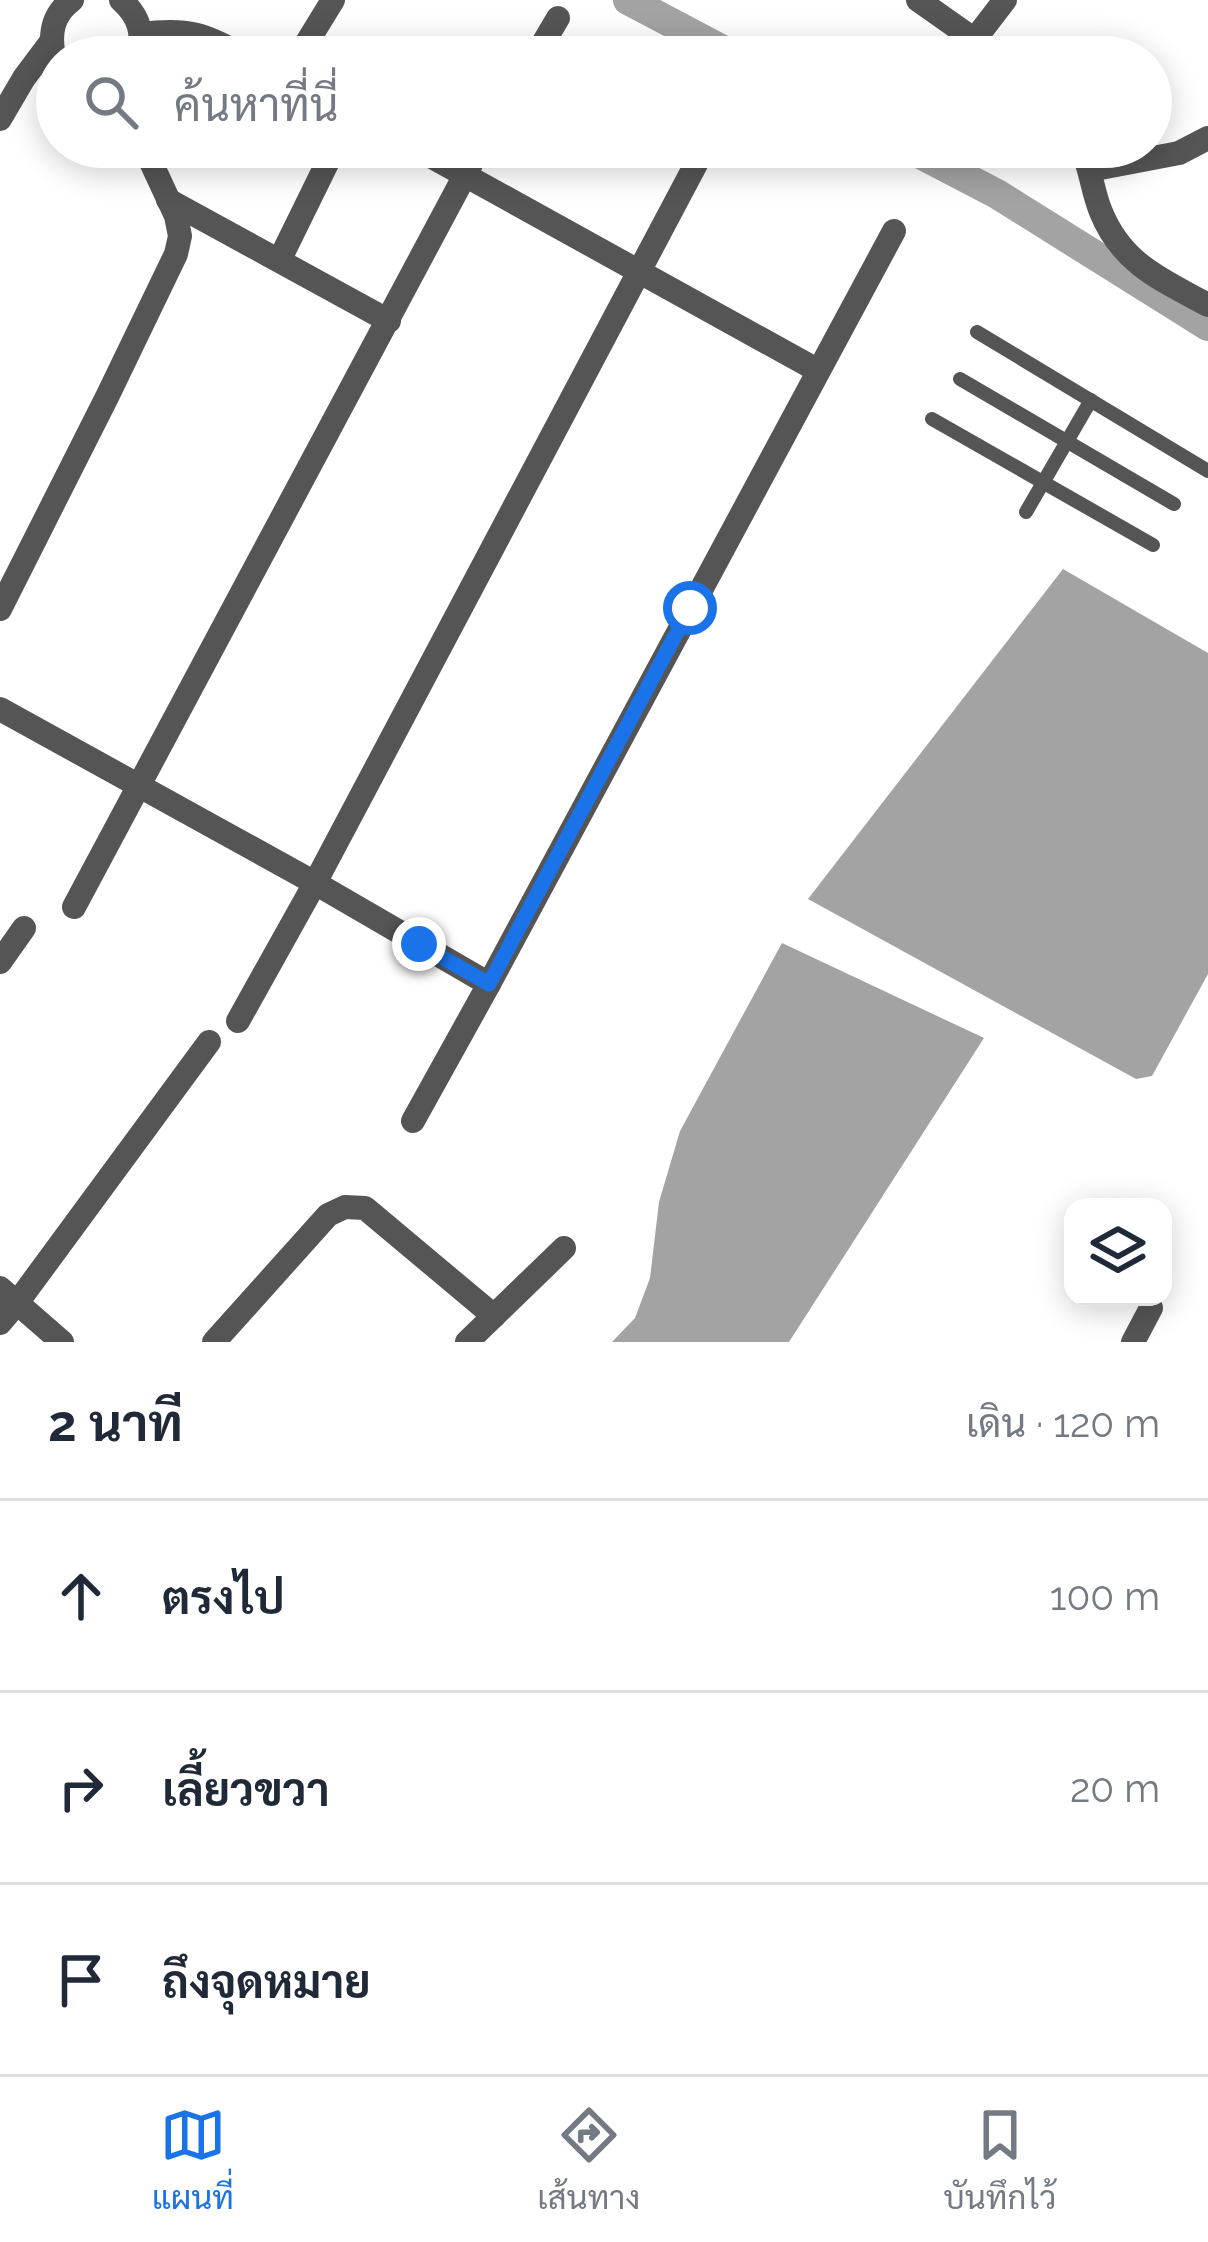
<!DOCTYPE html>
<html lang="th">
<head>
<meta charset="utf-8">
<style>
  body { margin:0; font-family:Raleway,Sarabun,sans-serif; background:#f6f6f7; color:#1f2937 }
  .controls { position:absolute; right:36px; bottom:36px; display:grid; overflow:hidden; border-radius:24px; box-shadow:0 6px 30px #0003 }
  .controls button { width:108px; height:108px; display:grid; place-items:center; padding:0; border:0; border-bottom:3px solid #e0e1e3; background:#fff; color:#1f2937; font:60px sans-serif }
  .stop { position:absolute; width:36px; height:36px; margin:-27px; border:9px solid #1a73e8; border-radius:50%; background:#fff }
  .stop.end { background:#1a73e8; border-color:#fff; box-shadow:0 3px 12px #0008 }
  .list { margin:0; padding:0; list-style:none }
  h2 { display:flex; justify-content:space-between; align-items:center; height:156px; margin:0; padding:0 48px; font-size:51px }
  h2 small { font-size:39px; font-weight:400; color:#747a83 }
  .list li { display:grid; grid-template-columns:78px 1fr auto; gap:36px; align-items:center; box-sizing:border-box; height:192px; padding:0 48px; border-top:3px solid #e0e1e3 }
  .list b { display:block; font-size:45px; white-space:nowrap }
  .list em { font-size:39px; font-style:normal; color:#747a83 }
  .icon { flex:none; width:66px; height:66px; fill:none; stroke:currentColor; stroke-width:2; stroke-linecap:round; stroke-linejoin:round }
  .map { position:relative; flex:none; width:1208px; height:1342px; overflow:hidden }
  .search { position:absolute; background:#fff; box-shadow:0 6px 30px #0003; left:36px; right:36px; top:36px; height:132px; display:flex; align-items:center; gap:30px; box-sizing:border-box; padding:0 42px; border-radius:66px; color:#747a83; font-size:45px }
  .sheet { height:732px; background:#fff }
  nav { display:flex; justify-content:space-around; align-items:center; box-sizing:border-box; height:168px; border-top:3px solid #e0e1e3; background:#fff; font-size:33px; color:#747a83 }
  nav a { display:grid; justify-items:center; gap:6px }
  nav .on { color:#1a73e8 }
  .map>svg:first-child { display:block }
  .water { fill:#a3a3a3 }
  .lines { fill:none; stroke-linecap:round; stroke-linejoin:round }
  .canal { stroke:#a3a3a3; stroke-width:30 }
  .service { stroke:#555; stroke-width:14 }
  .minor { stroke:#555; stroke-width:24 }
  .route { stroke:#1a73e8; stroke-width:15 }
</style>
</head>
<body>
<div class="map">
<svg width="1208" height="1342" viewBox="0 0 1208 1342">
  <rect width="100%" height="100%" fill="#fff"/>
  <g class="water">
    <polygon points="1063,569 1208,653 1208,974 1152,1076 1136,1079 808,899"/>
    <polygon points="782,943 984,1038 789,1342 612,1342 635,1318 650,1278 659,1202 680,1131"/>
  </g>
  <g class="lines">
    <g class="canal">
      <polyline points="628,0 736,57"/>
      <polyline points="907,147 997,194 1208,326"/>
    </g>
    <g class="service">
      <polyline points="977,332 1208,471"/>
      <polyline points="960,379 1174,504"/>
      <polyline points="932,419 1153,545"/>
      <polyline points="1026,512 1091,400"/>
    </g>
    <g class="minor">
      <path d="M 121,0 C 139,16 145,34 137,57"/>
      <polyline points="918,0 999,57"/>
      <path d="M 141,34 C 189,28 204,34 245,57"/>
      <polyline points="975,39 1005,0"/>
      <path d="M 54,56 C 49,33 53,14 72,0"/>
      <polyline points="298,57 333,0"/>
      <polyline points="535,57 558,18"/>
      <polyline points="0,119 24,78 51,42"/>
      <polyline points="414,147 817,370"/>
      <path d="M 1081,147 C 1091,168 1092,191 1101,212 C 1122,264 1162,280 1208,305"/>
      <polyline points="1090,170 1179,153 1208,138"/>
      <polyline points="168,200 389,321"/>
      <polyline points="280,259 335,147"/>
      <polyline points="0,609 107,397 176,254 180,236 176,216 144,147"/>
      <polyline points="0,709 315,883 489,984"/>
      <polyline points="74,907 480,147"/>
      <polyline points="0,962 24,928"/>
      <polyline points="238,1021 315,883 705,147"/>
      <polyline points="413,1121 489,984 894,231"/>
      <polyline points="0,1288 62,1342"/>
      <polyline points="0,1323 17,1303 209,1042"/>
      <polyline points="214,1342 328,1215 345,1207 365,1208 494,1316"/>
      <polyline points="467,1342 564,1248"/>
      <polyline points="1133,1342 1151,1308"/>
    </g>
  </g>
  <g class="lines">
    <polyline class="route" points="419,944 489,984 690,608"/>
  </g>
</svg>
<div class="controls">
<button><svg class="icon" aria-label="layers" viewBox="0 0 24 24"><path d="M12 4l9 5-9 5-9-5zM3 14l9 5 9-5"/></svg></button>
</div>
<div class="stop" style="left:690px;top:608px"></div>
<div class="stop end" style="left:419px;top:944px"></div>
<div class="search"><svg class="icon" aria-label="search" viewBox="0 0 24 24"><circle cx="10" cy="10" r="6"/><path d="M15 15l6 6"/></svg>ค้นหาที่นี่</div>
</div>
<section class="sheet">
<h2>2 นาที<small>เดิน · 120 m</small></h2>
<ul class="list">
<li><svg class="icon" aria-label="ahead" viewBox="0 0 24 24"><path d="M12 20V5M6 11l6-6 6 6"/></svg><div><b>ตรงไป</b></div><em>100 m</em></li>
<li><svg class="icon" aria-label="right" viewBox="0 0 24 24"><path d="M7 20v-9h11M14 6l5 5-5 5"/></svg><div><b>เลี้ยวขวา</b></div><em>20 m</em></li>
<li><svg class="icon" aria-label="arrive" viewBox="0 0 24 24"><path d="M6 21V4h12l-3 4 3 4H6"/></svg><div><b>ถึงจุดหมาย</b></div></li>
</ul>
</section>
<nav>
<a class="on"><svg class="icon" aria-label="map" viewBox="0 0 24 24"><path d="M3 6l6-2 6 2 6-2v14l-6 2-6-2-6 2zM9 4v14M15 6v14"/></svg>แผนที่</a>
<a><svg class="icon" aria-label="directions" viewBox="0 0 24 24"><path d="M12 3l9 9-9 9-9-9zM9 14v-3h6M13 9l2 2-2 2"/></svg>เส้นทาง</a>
<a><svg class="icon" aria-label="saved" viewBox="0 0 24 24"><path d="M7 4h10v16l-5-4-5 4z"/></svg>บันทึกไว้</a>
</nav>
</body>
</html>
